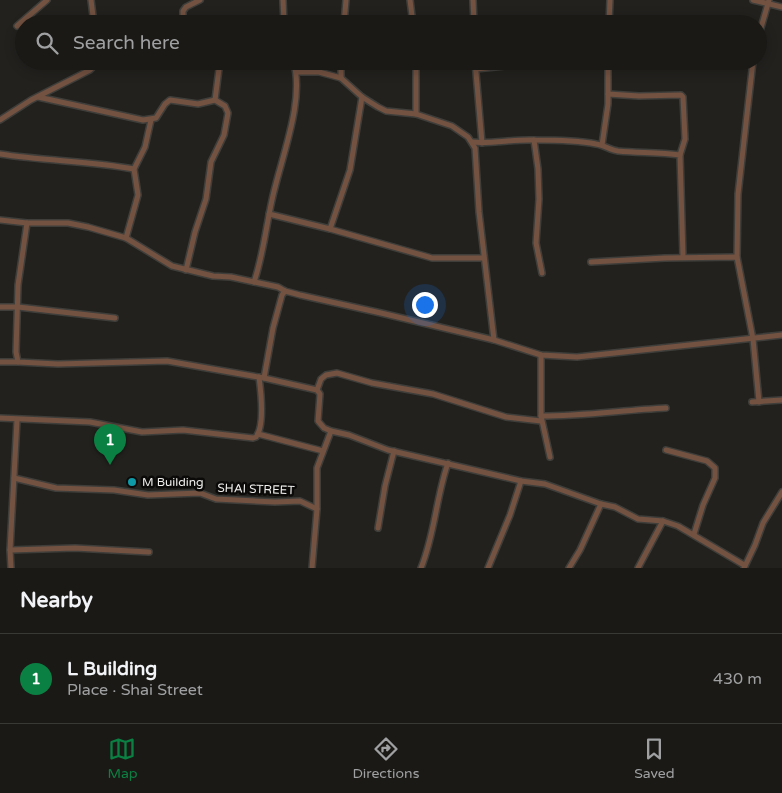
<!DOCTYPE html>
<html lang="en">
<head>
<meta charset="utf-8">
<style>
  body { margin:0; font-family:"Varela Round",sans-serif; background:#23221f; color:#f1f3f6 }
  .you { position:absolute; left:424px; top:304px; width:18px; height:18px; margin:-12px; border:4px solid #fff; border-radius:50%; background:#1a73e8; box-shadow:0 0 0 8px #1a73e833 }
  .badge { display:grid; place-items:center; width:32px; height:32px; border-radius:50%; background:#0b8043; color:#fff; font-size:16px; font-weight:700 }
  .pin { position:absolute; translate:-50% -41px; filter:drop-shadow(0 1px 2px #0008) }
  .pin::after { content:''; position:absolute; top:26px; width:18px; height:15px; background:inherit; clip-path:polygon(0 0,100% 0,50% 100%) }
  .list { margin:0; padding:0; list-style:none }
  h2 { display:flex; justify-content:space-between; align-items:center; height:65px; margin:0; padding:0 20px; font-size:21px }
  h2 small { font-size:16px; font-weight:400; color:#9fa0a1 }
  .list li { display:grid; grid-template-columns:32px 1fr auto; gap:15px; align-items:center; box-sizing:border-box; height:90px; padding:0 20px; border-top:1px solid #383835 }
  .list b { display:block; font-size:19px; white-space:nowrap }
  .list p { margin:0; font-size:16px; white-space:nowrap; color:#9fa0a1 }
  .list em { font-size:16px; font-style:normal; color:#9fa0a1 }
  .icon { flex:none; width:28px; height:28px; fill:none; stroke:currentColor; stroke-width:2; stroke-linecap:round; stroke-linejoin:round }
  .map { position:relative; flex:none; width:782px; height:568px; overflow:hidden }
  .search { position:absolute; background:#1a1916; box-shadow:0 2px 12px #0003; left:15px; right:15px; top:15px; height:55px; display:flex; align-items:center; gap:12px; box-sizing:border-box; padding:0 18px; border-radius:28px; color:#9fa0a1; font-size:19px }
  .sheet { height:155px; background:#1a1916 }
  nav { display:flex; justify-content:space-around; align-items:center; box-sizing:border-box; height:70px; border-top:1px solid #383835; background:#1a1916; font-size:14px; color:#9fa0a1 }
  nav a { display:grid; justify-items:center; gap:2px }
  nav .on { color:#0b8043 }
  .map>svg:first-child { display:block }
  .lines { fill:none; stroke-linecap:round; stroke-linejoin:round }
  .minor-casing { stroke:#3f3e3b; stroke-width:8 }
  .minor { stroke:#735241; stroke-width:5 }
  .culture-dot { fill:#0f9aa8; stroke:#0b0a09; stroke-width:2 }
  .labels { text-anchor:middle; stroke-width:5; stroke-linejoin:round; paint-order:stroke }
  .poi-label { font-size:12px; fill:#f1f0ee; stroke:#0b0a09; text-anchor:start }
  .street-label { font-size:12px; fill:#f1f0ee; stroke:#0b0a09 }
</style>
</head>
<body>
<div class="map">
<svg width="782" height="568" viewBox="0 0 782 568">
  <rect width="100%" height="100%" fill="#22211e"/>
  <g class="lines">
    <g class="minor-casing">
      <g id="minor">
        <polyline points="91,0 94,24"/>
        <polyline points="283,0 284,24"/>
        <polyline points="410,0 413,24"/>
        <polyline points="473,0 474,24"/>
        <polyline points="753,0 782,7"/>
        <polyline points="183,24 183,11 186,7 200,0"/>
        <polyline points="344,24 346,0"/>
        <polyline points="609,24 610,0"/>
        <polyline points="17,26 47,0"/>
        <polyline points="758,38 769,0"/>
        <polyline points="475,61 482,143"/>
        <polyline points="476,69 546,62"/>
        <polyline points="296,72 319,72 341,78 362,97 378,107 386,111 416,114 452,126 468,137 475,148 479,212 494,340"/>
        <polyline points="341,78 341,61"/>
        <polyline points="608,94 639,96 681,95 683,97 685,139 680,155"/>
        <polyline points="38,97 143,120 156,118 165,104 170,100 198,104 215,100 225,106 228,113 224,135 211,162 206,199 195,232 186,270"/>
        <polyline points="215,100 220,61"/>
        <polyline points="416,114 416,61"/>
        <polyline points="0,120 31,100 90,70 99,61"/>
        <polyline points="534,140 538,169 539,199 536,243 542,273"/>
        <path d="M 472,142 C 491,144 514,139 534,140 C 554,140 576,140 596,144 C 604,145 610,150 618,151 C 639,153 659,152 680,155 L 683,257"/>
        <polyline points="602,145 608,104 608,61"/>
        <path d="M 0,154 C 45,161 90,161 134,169"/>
        <polyline points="269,214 330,229 432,258 484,258"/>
        <polyline points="0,220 27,223 68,223 88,227 126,238 172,266 213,276 231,277 278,287 285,291 300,295 381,313 494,340 541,355 577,357 782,335"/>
        <polyline points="27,223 18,285 16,352 18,362 58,364 167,361 264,378 317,390 320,394 318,421 324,428 331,431 349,435 388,450 521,481 545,484 601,504 615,507 638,519 663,521 678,526 744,565"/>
        <polyline points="330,229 350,170 362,97"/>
        <polyline points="126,238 138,195 134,169 145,147 151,120"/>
        <polyline points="737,257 738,194 753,61"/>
        <polyline points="591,262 665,258 737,257 753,339 759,402"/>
        <path d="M 254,282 C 263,256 266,227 272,200 C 280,161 306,99 293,61"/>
        <polyline points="0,307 18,307 115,318"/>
        <polyline points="541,355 541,416 550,457"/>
        <polyline points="0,362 18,362"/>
        <polyline points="264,378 273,328 282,295 285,291"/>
        <polyline points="317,390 321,379 326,375 337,373 372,383 433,394 506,417 541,421"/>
        <polyline points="752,402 782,400"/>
        <path d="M 541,416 C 583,416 624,410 666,408"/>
        <path d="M 0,418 L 90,422 L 142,432 L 183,430 L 253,438 L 256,437 C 265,425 261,392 259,377"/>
        <polyline points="258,434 323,451"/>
        <polyline points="666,450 707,461 715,468 715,478 703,505 694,534"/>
        <polyline points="14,478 56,488 114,490 148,495 200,493 216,499 275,502 300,501 317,509"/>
        <polyline points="378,528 385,486 394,451"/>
        <polyline points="10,550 75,548 149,552"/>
        <polyline points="11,568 10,550 17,420"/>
        <polyline points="312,568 317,509 317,468 331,431"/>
        <path d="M 421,568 C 435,534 436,497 448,463"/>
        <polyline points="488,568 510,515 521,481"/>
        <polyline points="569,568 580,550 601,504"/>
        <polyline points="638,568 663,521"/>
        <polyline points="744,568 755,545 763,523 782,492"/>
      </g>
    </g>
    <use href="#minor" class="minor"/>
  </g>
  <circle class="culture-dot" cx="132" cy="482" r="5"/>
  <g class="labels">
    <g class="poi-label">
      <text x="142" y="486">M Building</text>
    </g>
    <g class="street-label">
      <text transform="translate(256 489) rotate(2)" y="4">SHAI STREET</text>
    </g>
  </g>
</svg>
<div class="you"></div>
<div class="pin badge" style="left:110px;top:465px">1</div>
<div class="search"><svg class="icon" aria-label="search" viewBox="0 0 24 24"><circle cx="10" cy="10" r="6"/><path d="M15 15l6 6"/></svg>Search here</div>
</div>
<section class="sheet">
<h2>Nearby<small></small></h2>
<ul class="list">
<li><span class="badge">1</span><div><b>L Building</b><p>Place · Shai Street</p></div><em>430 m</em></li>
</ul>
</section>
<nav>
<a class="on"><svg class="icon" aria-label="map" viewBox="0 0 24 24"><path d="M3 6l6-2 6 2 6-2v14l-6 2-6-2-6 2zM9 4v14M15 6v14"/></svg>Map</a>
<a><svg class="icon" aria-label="directions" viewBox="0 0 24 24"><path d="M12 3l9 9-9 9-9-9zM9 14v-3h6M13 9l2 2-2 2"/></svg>Directions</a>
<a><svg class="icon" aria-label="saved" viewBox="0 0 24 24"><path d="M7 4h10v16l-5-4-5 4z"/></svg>Saved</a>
</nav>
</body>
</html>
